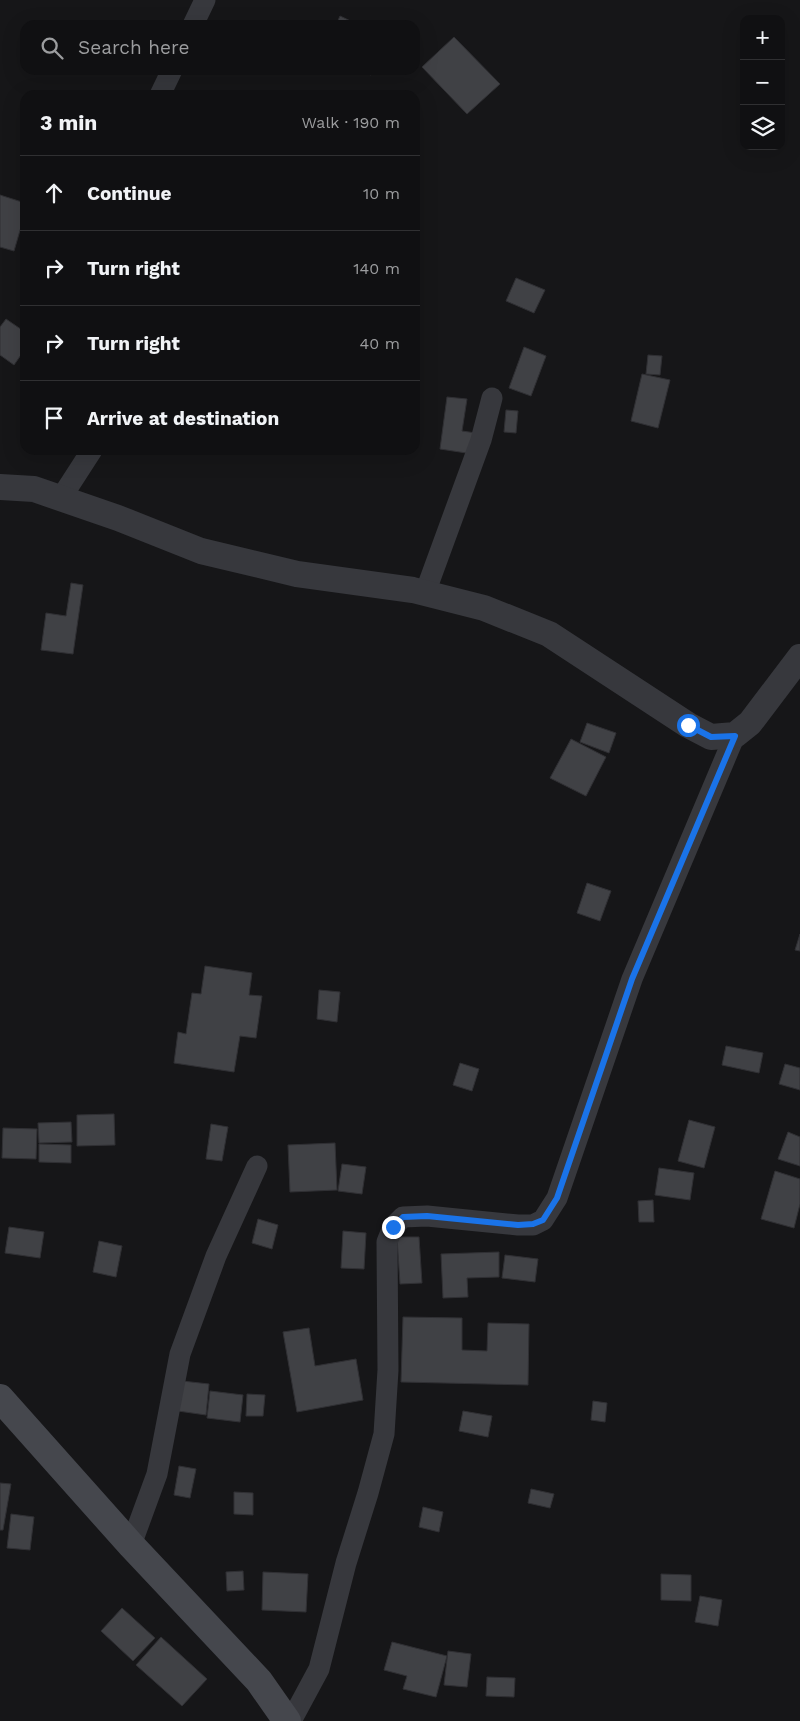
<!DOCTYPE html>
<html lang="en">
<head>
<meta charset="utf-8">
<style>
  body { margin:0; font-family:"Work Sans",sans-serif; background:#19191b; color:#f1f3f6 }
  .controls { position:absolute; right:15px; top:15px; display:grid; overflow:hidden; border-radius:10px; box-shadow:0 5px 20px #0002 }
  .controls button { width:45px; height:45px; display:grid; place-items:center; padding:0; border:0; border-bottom:1px solid #303032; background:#101012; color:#f1f3f6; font:25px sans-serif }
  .stop { position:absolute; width:15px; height:15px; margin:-11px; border:4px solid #1a73e8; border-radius:50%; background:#fff }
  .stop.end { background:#1a73e8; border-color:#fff; box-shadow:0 1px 5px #0008 }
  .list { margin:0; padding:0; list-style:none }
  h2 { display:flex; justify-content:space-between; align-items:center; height:65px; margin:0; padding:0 20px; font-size:21px }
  h2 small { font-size:16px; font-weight:400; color:#9c9d9f }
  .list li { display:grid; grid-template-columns:32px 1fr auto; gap:15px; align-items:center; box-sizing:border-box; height:75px; padding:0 20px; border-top:1px solid #303032 }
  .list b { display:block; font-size:19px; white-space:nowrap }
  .list em { font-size:16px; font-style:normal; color:#9c9d9f }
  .icon { flex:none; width:28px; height:28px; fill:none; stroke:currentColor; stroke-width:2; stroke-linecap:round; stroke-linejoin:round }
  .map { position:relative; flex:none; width:800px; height:1721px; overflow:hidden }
  .search { position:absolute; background:#101012; box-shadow:0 5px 20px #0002; left:20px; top:20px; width:400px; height:55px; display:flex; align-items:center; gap:12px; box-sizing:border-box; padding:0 18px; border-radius:15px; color:#9c9d9f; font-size:19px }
  .panel { position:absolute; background:#101012; box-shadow:0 5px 20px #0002; left:20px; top:90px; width:400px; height:365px; border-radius:15px }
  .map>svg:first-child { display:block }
  .building { fill:#404145; stroke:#303034 }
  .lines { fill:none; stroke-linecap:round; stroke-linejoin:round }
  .minor { stroke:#37383d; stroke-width:21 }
  .tertiary { stroke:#37383d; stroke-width:26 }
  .secondary { stroke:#45474d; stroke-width:28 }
  .route { stroke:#1a73e8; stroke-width:6 }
</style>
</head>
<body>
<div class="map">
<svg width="800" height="1721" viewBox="0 0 800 1721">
  <rect width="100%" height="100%" fill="#161618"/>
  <g class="building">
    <polygon points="340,16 359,25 336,25"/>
    <polygon points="454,37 500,84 467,114 422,67"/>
    <polygon points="360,70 374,70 371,75"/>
    <polygon points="0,195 25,203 25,213 14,251 0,247"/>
    <polygon points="516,278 545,290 534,313 506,301"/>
    <polygon points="6,319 25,332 25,349 14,365 0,355 0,327"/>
    <polygon points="524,347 546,356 531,396 509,388"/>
    <polygon points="648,355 662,356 660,375 646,374"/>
    <polygon points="642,374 670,380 658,428 631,421"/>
    <polygon points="447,397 467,399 462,431 476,433 473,454 440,449"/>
    <polygon points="506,410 518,411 516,433 504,432"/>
    <polygon points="71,583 83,585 73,654 41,650 46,613 66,616"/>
    <polygon points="587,723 616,733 609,753 580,742"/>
    <polygon points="571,739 606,757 586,796 550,778"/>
    <polygon points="587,883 611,891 600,921 577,913"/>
    <polygon points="800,934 800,951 795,950"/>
    <polygon points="205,966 252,973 249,995 262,996 256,1038 240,1036 234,1072 174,1063 178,1032 186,1034 192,993 201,994"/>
    <polygon points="319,990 340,992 337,1022 317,1019"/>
    <polygon points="726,1046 763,1053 759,1073 722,1065"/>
    <polygon points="460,1063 479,1069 472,1091 453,1085"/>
    <polygon points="785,1064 800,1068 800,1090 779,1084"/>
    <polygon points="114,1114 115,1145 77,1146 77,1115"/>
    <polygon points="689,1120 715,1127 704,1168 678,1161"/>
    <polygon points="71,1122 72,1142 39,1143 38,1123"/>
    <polygon points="211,1124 228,1127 222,1161 206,1159"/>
    <polygon points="3,1128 37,1129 36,1159 2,1158"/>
    <polygon points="788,1132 800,1137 800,1166 778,1159"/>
    <polygon points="335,1143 337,1190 290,1192 288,1145"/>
    <polygon points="39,1144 71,1145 71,1163 39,1162"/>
    <polygon points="342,1164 366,1167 362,1194 338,1191"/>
    <polygon points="659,1168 694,1173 690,1200 655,1195"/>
    <polygon points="775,1171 800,1179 800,1204 794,1228 761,1219"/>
    <polygon points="653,1200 654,1222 639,1222 638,1201"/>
    <polygon points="258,1219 278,1225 272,1249 252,1243"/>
    <polygon points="9,1227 44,1232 40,1258 5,1253"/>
    <polygon points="343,1231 366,1233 364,1269 341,1268"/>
    <polygon points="397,1237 419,1237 422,1283 400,1284"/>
    <polygon points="99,1241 122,1246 116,1277 93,1272"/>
    <polygon points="499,1252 499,1277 467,1278 468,1297 443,1298 441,1254"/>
    <polygon points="505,1255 538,1259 535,1282 502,1278"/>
    <polygon points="403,1317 462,1318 462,1350 487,1351 488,1323 529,1324 528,1385 401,1382"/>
    <polygon points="309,1328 315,1366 356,1359 363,1400 297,1412 283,1332"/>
    <polygon points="182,1381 209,1384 206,1415 178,1411"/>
    <polygon points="210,1391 243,1395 240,1422 207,1418"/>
    <polygon points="247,1394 265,1395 263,1416 246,1416"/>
    <polygon points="593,1401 607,1403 605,1422 591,1420"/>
    <polygon points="463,1411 492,1416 488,1437 459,1431"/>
    <polygon points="179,1466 196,1469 190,1498 174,1495"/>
    <polygon points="0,1483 11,1484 3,1530 0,1530"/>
    <polygon points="531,1489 554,1494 550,1508 528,1503"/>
    <polygon points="234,1492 253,1493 253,1515 234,1514"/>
    <polygon points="423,1507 443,1512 439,1532 419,1527"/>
    <polygon points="11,1514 34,1517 30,1550 7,1548"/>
    <polygon points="243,1571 244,1590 227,1591 226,1572"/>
    <polygon points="263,1572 308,1574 306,1612 262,1610"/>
    <polygon points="661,1574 691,1575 691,1601 661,1600"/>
    <polygon points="700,1596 722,1600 718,1626 695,1622"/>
    <polygon points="122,1608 155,1638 133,1661 101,1631"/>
    <polygon points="161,1637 207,1679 182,1706 136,1665"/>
    <polygon points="392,1642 447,1656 436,1697 403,1689 407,1676 384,1670"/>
    <polygon points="448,1651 471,1654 467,1687 444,1685"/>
    <polygon points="487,1677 515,1678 514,1697 486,1696"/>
  </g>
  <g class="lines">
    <g class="minor">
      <polyline points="193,25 205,0"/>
      <polyline points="160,95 172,70"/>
      <polyline points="61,498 92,450"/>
      <polyline points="425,593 481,440 492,398"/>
      <polyline points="131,1545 157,1474 180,1354 216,1256 257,1166"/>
      <polyline points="291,1721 319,1669 346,1563 368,1493 384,1434 388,1370 387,1242 393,1227 403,1217 427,1216 518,1225 533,1225 543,1220 557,1198 632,979 735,735"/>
    </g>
    <polyline class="tertiary" points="0,487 34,489 118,518 201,551 297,574 413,590 484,608 549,634 688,725 711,737 735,735 750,723 800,657"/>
    <polyline class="secondary" points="0,1398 131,1545 259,1681 287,1721"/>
  </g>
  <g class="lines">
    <polyline class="route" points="393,1227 403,1217 427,1216 518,1225 533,1224 543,1220 557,1198 632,979 735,736 711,737 688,725"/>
  </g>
</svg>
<div class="controls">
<button>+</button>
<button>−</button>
<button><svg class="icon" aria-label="layers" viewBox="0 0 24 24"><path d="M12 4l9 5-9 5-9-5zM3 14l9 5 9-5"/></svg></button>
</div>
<div class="stop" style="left:688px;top:725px"></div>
<div class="stop end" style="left:393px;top:1227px"></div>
<div class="search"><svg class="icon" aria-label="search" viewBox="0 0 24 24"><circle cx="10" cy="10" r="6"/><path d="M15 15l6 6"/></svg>Search here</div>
<section class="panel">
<h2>3 min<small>Walk · 190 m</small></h2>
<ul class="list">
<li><svg class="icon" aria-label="ahead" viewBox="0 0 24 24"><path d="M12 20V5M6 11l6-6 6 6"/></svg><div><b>Continue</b></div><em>10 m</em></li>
<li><svg class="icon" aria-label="right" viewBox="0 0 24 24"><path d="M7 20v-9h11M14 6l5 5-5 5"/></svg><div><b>Turn right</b></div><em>140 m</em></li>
<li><svg class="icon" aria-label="right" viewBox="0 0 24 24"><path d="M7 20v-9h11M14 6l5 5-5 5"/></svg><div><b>Turn right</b></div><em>40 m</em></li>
<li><svg class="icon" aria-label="arrive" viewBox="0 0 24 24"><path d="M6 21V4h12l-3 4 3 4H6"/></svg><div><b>Arrive at destination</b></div></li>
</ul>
</section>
</div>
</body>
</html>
